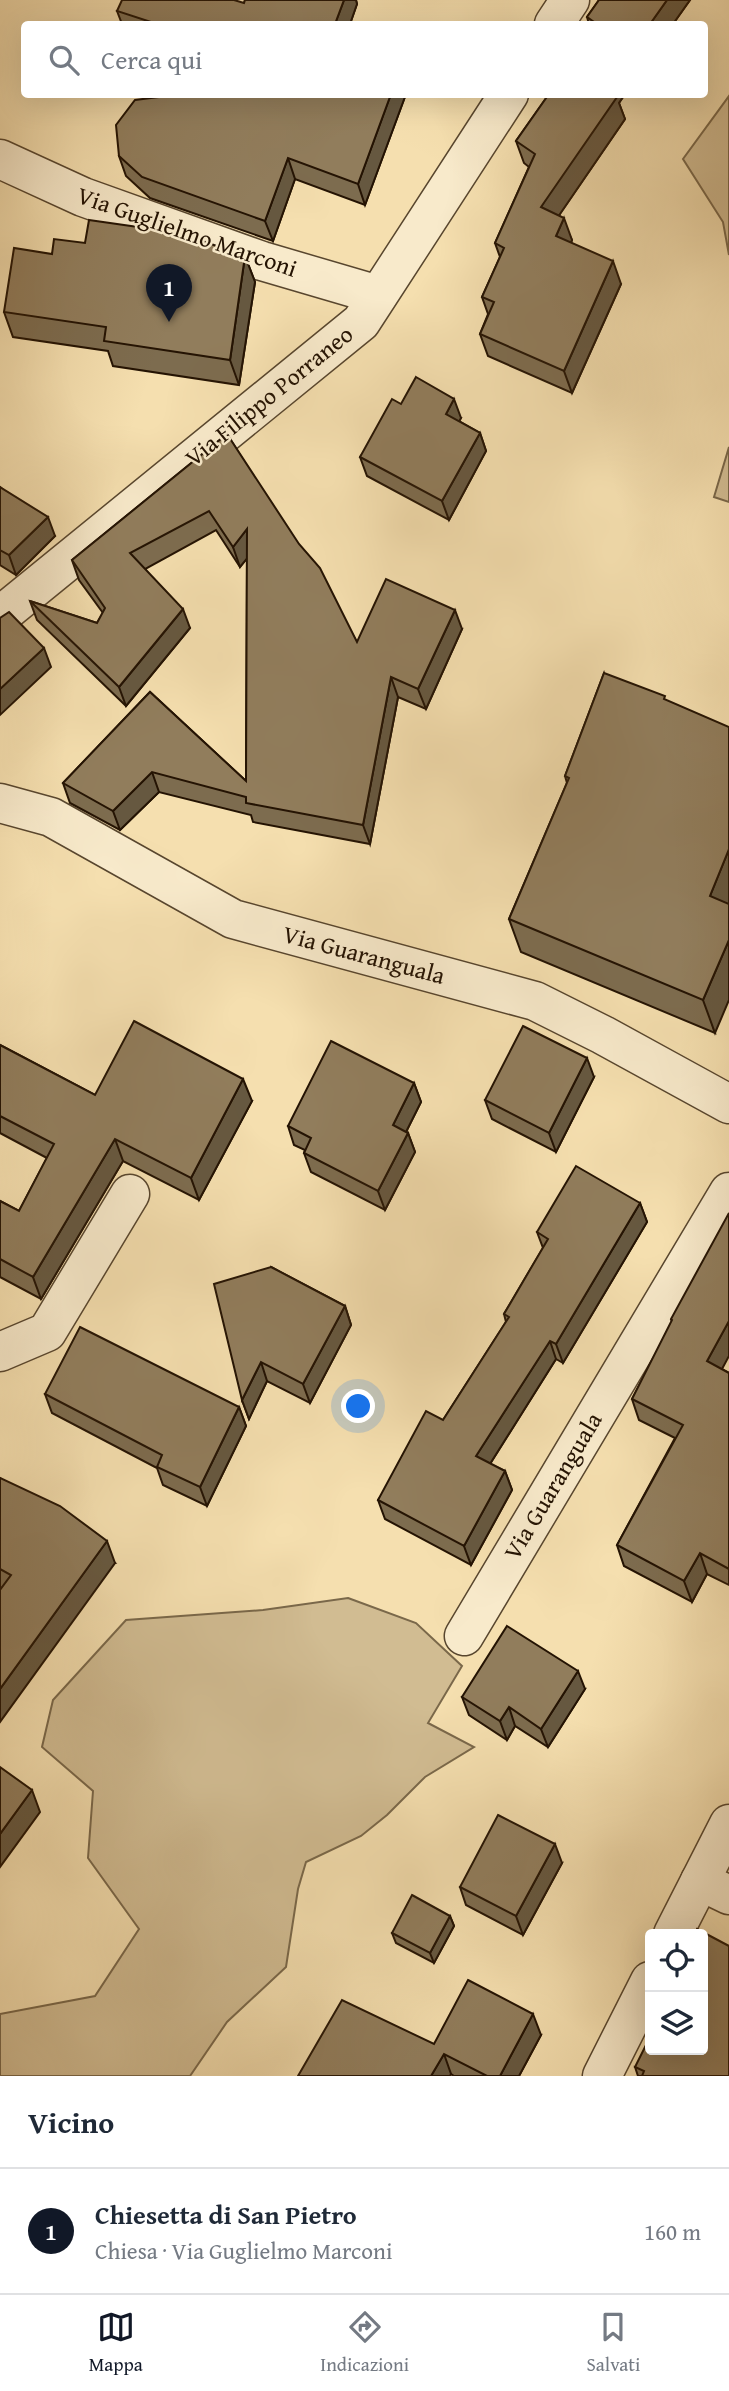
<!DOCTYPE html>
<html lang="it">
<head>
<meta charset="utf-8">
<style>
  body { margin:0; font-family:"Gentium Book Plus",serif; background:#f2f2f3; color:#1f2937 }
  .controls { position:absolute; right:21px; bottom:21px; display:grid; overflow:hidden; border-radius:7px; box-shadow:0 7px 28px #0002 }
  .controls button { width:63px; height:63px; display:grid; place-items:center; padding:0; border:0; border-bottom:2px solid #e0e1e3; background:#fff; color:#1f2937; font:35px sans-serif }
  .you { position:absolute; left:359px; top:1407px; width:24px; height:24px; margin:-18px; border:5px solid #fff; border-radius:50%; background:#1a73e8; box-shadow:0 0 0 10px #1a73e833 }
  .badge { display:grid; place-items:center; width:46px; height:46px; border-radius:50%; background:#111827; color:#fff; font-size:23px; font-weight:700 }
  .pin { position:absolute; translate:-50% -58px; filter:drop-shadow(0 2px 4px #0008) }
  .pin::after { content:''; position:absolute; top:37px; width:24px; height:21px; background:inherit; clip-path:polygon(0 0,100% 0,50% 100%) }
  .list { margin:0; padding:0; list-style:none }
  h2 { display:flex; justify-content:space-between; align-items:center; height:91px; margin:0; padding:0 28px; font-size:30px }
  h2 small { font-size:23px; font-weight:400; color:#747a83 }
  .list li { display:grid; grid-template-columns:46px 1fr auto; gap:21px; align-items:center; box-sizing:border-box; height:126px; padding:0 28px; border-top:2px solid #e0e1e3 }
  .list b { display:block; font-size:26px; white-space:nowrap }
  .list p { margin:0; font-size:23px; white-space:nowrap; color:#747a83 }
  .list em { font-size:23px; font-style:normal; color:#747a83 }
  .icon { flex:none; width:38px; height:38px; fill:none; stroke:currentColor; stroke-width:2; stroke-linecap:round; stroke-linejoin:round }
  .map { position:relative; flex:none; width:729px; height:2076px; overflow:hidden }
  .search { position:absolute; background:#fff; box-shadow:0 7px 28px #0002; left:21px; right:21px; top:21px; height:77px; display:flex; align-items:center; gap:18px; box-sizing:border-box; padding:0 24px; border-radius:7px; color:#747a83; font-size:26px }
  .sheet { height:217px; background:#fff }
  nav { display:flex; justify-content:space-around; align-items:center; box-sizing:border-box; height:98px; border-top:2px solid #e0e1e3; background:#fff; font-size:19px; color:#747a83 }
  nav a { display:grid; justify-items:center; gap:4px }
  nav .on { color:#111827 }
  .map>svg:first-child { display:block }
  .green { fill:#d1bc92; stroke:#7a684a; stroke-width:2 }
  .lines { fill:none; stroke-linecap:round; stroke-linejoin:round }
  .minor-casing { stroke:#58462e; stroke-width:41 }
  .minor { stroke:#f8eacb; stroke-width:38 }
  .wall { fill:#7d6c4f; stroke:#241303; stroke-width:2 }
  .shaded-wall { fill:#665840; stroke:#241303; stroke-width:2 }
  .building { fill:#917d5c; stroke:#241303; stroke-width:2 }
  .labels { text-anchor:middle; stroke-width:5; stroke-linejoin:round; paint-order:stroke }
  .street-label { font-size:24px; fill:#241303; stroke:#f8eacb }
</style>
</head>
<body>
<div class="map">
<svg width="729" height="2076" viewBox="0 0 729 2076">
  <rect width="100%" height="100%" fill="#f5dfaf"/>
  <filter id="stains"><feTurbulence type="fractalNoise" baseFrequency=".00286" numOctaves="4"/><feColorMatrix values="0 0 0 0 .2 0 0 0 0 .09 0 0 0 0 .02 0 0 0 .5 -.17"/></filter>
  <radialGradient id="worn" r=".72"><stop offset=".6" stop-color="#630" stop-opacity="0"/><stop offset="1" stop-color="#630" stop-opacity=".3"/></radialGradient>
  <g class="green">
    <polygon points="729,96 729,255 723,222 683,159"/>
    <polygon points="729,447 729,502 714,497"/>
    <polygon points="348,1598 416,1623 462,1666 428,1723 474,1747 425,1777 387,1815 361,1836 306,1862 298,1889 286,1967 227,2022 190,2076 0,2076 0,2014 95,1996 139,1929 88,1858 93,1791 42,1747 53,1700 126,1620 263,1610"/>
  </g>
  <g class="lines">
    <g class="minor-casing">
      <g id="minor">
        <polyline points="554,24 570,0"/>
        <polyline points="0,159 83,197 262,261 378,295"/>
        <polyline points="0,616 361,322 509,94"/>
        <polyline points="0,803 51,817 233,919 535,1001 603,1035 729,1104"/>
        <polyline points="0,1352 47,1332 130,1194"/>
        <polyline points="464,1636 729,1192"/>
        <polyline points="700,1881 729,1895"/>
        <polyline points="673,1934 729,1824"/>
        <polyline points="602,2076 650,1981"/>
      </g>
    </g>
    <use href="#minor" class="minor"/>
  </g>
  <g class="wall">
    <polygon points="245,0 356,0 357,4 350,24 122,24 117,11 244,3"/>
    <polygon points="599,0 690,0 673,24 589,24 587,17"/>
    <polygon points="406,94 365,205 295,179 273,241 150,198 126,176 119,156"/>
    <polygon points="549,94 625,94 619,103 625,119 559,215 572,240 571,243 621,284 572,393 488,356 480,334 488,314 482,297 500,257 495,243 529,167 524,163 516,141"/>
    <polygon points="85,243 245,256 255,282 239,385 113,366 108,351 13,337 4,312 52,254"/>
    <polygon points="401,404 461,418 459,421 480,433 486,451 449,520 367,476 360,457"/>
    <polygon points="227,434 357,642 462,629 426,709 398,697 370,844 253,822 251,815 159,792 120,830 70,803 63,783 150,692 246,781 247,558 240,567 216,530 145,569 190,628 126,706 37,620 30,601 97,623 103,613 79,580 72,560"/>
    <polygon points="0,487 55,536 16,575 0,565"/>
    <polygon points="604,673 715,1033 521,952 509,919 567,783 565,776"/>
    <polygon points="0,1045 95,1095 252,1101 199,1200 123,1161 41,1299 0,1277 0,1201 19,1211 47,1158 0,1133"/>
    <polygon points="594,1077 556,1152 492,1119 485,1100"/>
    <polygon points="414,1083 421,1102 406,1132 408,1133 415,1152 385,1210 311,1172 304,1153 305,1150 294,1145 288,1126"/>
    <polygon points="640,1203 647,1222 563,1363 556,1359 490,1464 505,1471 512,1490 471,1565 385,1519 378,1500 443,1420 506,1322 504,1314 543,1248 537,1232"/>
    <polygon points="271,1267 345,1306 351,1325 310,1403 267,1381 249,1419 242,1400"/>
    <polygon points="671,1319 722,1369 729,1373 729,1585 707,1574 692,1602 624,1566 617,1545 675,1438 639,1420 632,1399 672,1322"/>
    <polygon points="45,1394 239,1407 246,1426 207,1506 163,1485 157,1468 52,1413"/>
    <polygon points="0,1478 115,1563 0,1588"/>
    <polygon points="585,1689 548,1747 515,1726 507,1740 469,1715 462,1697"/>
    <polygon points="562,1863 523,1935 466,1905 460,1887"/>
    <polygon points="450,1916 454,1926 434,1963 396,1943 392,1933"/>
    <polygon points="541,2035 519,2076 454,2076 451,2074 450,2076 298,2076 434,2044"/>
    <polygon points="635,2067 729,2076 638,2076"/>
  </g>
  <g class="shaded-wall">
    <polygon points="344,0 356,0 357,4 350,24 335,24"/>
    <polygon points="667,0 690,0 673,24 650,24"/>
    <polygon points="391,94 406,94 365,205 358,184"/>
    <polygon points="608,94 625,94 619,103 625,119 549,230 541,207"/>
    <polygon points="288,158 295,179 273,241 265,221"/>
    <polygon points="564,218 572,240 564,258 556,236"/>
    <polygon points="245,256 255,282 239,385 230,360"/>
    <polygon points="613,261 621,284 572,393 564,371"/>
    <polygon points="454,399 461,418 453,433 446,414"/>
    <polygon points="480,433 486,451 449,520 442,501"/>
    <polygon points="48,517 55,536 16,575 9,555"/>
    <polygon points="247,529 255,549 240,567 233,547"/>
    <polygon points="183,609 190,628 126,706 119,687"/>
    <polygon points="455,610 462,629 426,709 418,689"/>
    <polygon points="44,648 51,667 0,715 0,689"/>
    <polygon points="391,677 398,697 370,844 363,825"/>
    <polygon points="152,772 159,792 120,830 113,811"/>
    <polygon points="729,849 729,911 710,896"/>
    <polygon points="729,940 729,1000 715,1033 703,1000"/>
    <polygon points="587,1058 594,1077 556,1152 549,1133"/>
    <polygon points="243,1079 252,1101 199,1200 191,1178"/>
    <polygon points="414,1083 421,1102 400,1144 393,1125"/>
    <polygon points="408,1133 415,1152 385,1210 378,1191"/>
    <polygon points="115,1139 123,1161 41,1299 33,1277"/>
    <polygon points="640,1203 647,1222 563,1363 556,1344"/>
    <polygon points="345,1306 351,1325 310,1403 303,1384"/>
    <polygon points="729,1321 729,1356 715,1382 707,1361"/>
    <polygon points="550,1341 556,1359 483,1475 476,1456"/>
    <polygon points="261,1362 267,1381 249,1419 242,1400"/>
    <polygon points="239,1407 246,1426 207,1506 200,1487"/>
    <polygon points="505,1471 512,1490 471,1565 464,1546"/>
    <polygon points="107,1541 115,1563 0,1722 0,1689"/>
    <polygon points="700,1553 707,1574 692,1602 684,1581"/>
    <polygon points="578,1671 585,1689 548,1747 541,1729"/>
    <polygon points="509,1707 515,1726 507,1740 500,1721"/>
    <polygon points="32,1790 40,1812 0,1867 0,1834"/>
    <polygon points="555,1844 562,1863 523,1935 516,1916"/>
    <polygon points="450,1916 454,1926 434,1963 430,1953"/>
    <polygon points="533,2014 541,2035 519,2076 500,2076"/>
    <polygon points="444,2054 451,2074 450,2076 431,2076"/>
  </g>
  <g class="building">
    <polygon points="122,0 234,0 244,3 245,0 344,0 335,24 157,24 117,11"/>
    <polygon points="599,0 667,0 650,24 597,24 587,17"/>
    <polygon points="183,94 391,94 358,184 288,158 265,221 142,177 119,156 116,125 135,100"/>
    <polygon points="549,94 614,94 617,97 541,207 564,218 556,236 613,261 564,371 480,334 494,302 482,297 504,248 495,243 535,154 516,141"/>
    <polygon points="89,220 180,233 245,256 230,360 104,341 106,327 4,312 14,248 52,254 54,239 85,243"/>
    <polygon points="416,377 454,399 446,414 480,433 442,501 360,457 392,399 401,404"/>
    <polygon points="227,434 299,544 320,568 357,642 386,579 455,610 418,689 391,677 363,825 246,803 246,797 152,772 113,811 63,783 150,692 246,781 247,529 233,547 209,511 130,553 183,609 119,687 30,601 97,623 105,608 72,560"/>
    <polygon points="0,487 48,517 9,555 0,550"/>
    <polygon points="9,612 44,648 0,689 0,618"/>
    <polygon points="604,673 665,696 664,699 729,727 729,849 710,896 729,904 729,940 703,1000 509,919 569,778 565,776"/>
    <polygon points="134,1021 243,1079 191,1178 115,1139 33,1277 0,1259 0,1201 19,1211 54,1144 0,1116 0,1045 95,1095"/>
    <polygon points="523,1026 587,1058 549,1133 485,1100"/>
    <polygon points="331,1041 414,1083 393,1125 408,1133 378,1191 304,1153 311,1138 288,1126"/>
    <polygon points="576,1166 640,1203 556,1344 550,1341 476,1456 505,1471 464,1546 378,1500 426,1411 443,1420 509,1317 504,1314 548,1239 537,1232"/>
    <polygon points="729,1213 729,1321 707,1361 729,1373 729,1569 700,1553 684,1581 617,1545 683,1425 632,1399 672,1320 671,1319"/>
    <polygon points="271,1267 345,1306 303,1384 261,1362 242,1400 214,1284"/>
    <polygon points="80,1327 239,1407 200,1487 157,1467 162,1455 45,1394"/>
    <polygon points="0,1478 60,1506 107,1541 0,1689 0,1590 11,1575 0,1569"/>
    <polygon points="507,1626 578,1671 541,1729 509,1707 500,1721 462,1697"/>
    <polygon points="0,1767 32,1790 0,1834"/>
    <polygon points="498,1815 555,1844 516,1916 460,1887"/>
    <polygon points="412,1895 450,1916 430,1953 392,1933"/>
    <polygon points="697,1929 729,1946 729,2076 642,2076 644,2071 635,2067 650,2037 650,2050 703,2050 703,1934 695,1934"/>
    <polygon points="468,1980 533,2014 500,2076 487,2076 444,2054 431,2076 298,2076 342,2000 434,2044"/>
  </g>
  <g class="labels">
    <g class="street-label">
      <text transform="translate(187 232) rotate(19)" y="8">Via Guglielmo Marconi</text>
      <text transform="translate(269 396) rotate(-39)" y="8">Via Filippo Porraneo</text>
      <text transform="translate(364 955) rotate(15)" y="8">Via Guaranguala</text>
      <text transform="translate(553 1486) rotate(-59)" y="8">Via Guaranguala</text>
    </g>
  </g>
  <rect width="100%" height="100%" filter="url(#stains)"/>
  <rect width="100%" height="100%" fill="url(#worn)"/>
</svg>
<div class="controls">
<button><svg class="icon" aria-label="locate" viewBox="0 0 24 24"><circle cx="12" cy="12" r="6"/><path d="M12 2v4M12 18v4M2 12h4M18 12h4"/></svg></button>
<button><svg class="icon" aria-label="layers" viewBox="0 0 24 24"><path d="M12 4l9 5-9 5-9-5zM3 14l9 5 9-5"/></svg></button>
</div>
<div class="you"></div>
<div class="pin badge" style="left:169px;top:322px">1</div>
<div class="search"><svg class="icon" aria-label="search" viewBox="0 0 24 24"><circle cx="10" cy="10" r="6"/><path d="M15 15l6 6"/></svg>Cerca qui</div>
</div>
<section class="sheet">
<h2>Vicino<small></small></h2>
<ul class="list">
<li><span class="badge">1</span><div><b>Chiesetta di San Pietro</b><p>Chiesa · Via Guglielmo Marconi</p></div><em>160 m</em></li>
</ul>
</section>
<nav>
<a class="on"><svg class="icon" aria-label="map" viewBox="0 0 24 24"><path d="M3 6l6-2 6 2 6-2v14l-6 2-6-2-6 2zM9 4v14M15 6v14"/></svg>Mappa</a>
<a><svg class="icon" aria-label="directions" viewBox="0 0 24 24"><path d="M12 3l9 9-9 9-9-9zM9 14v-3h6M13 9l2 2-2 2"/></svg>Indicazioni</a>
<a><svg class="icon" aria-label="saved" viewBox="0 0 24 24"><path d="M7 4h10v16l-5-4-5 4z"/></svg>Salvati</a>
</nav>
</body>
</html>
